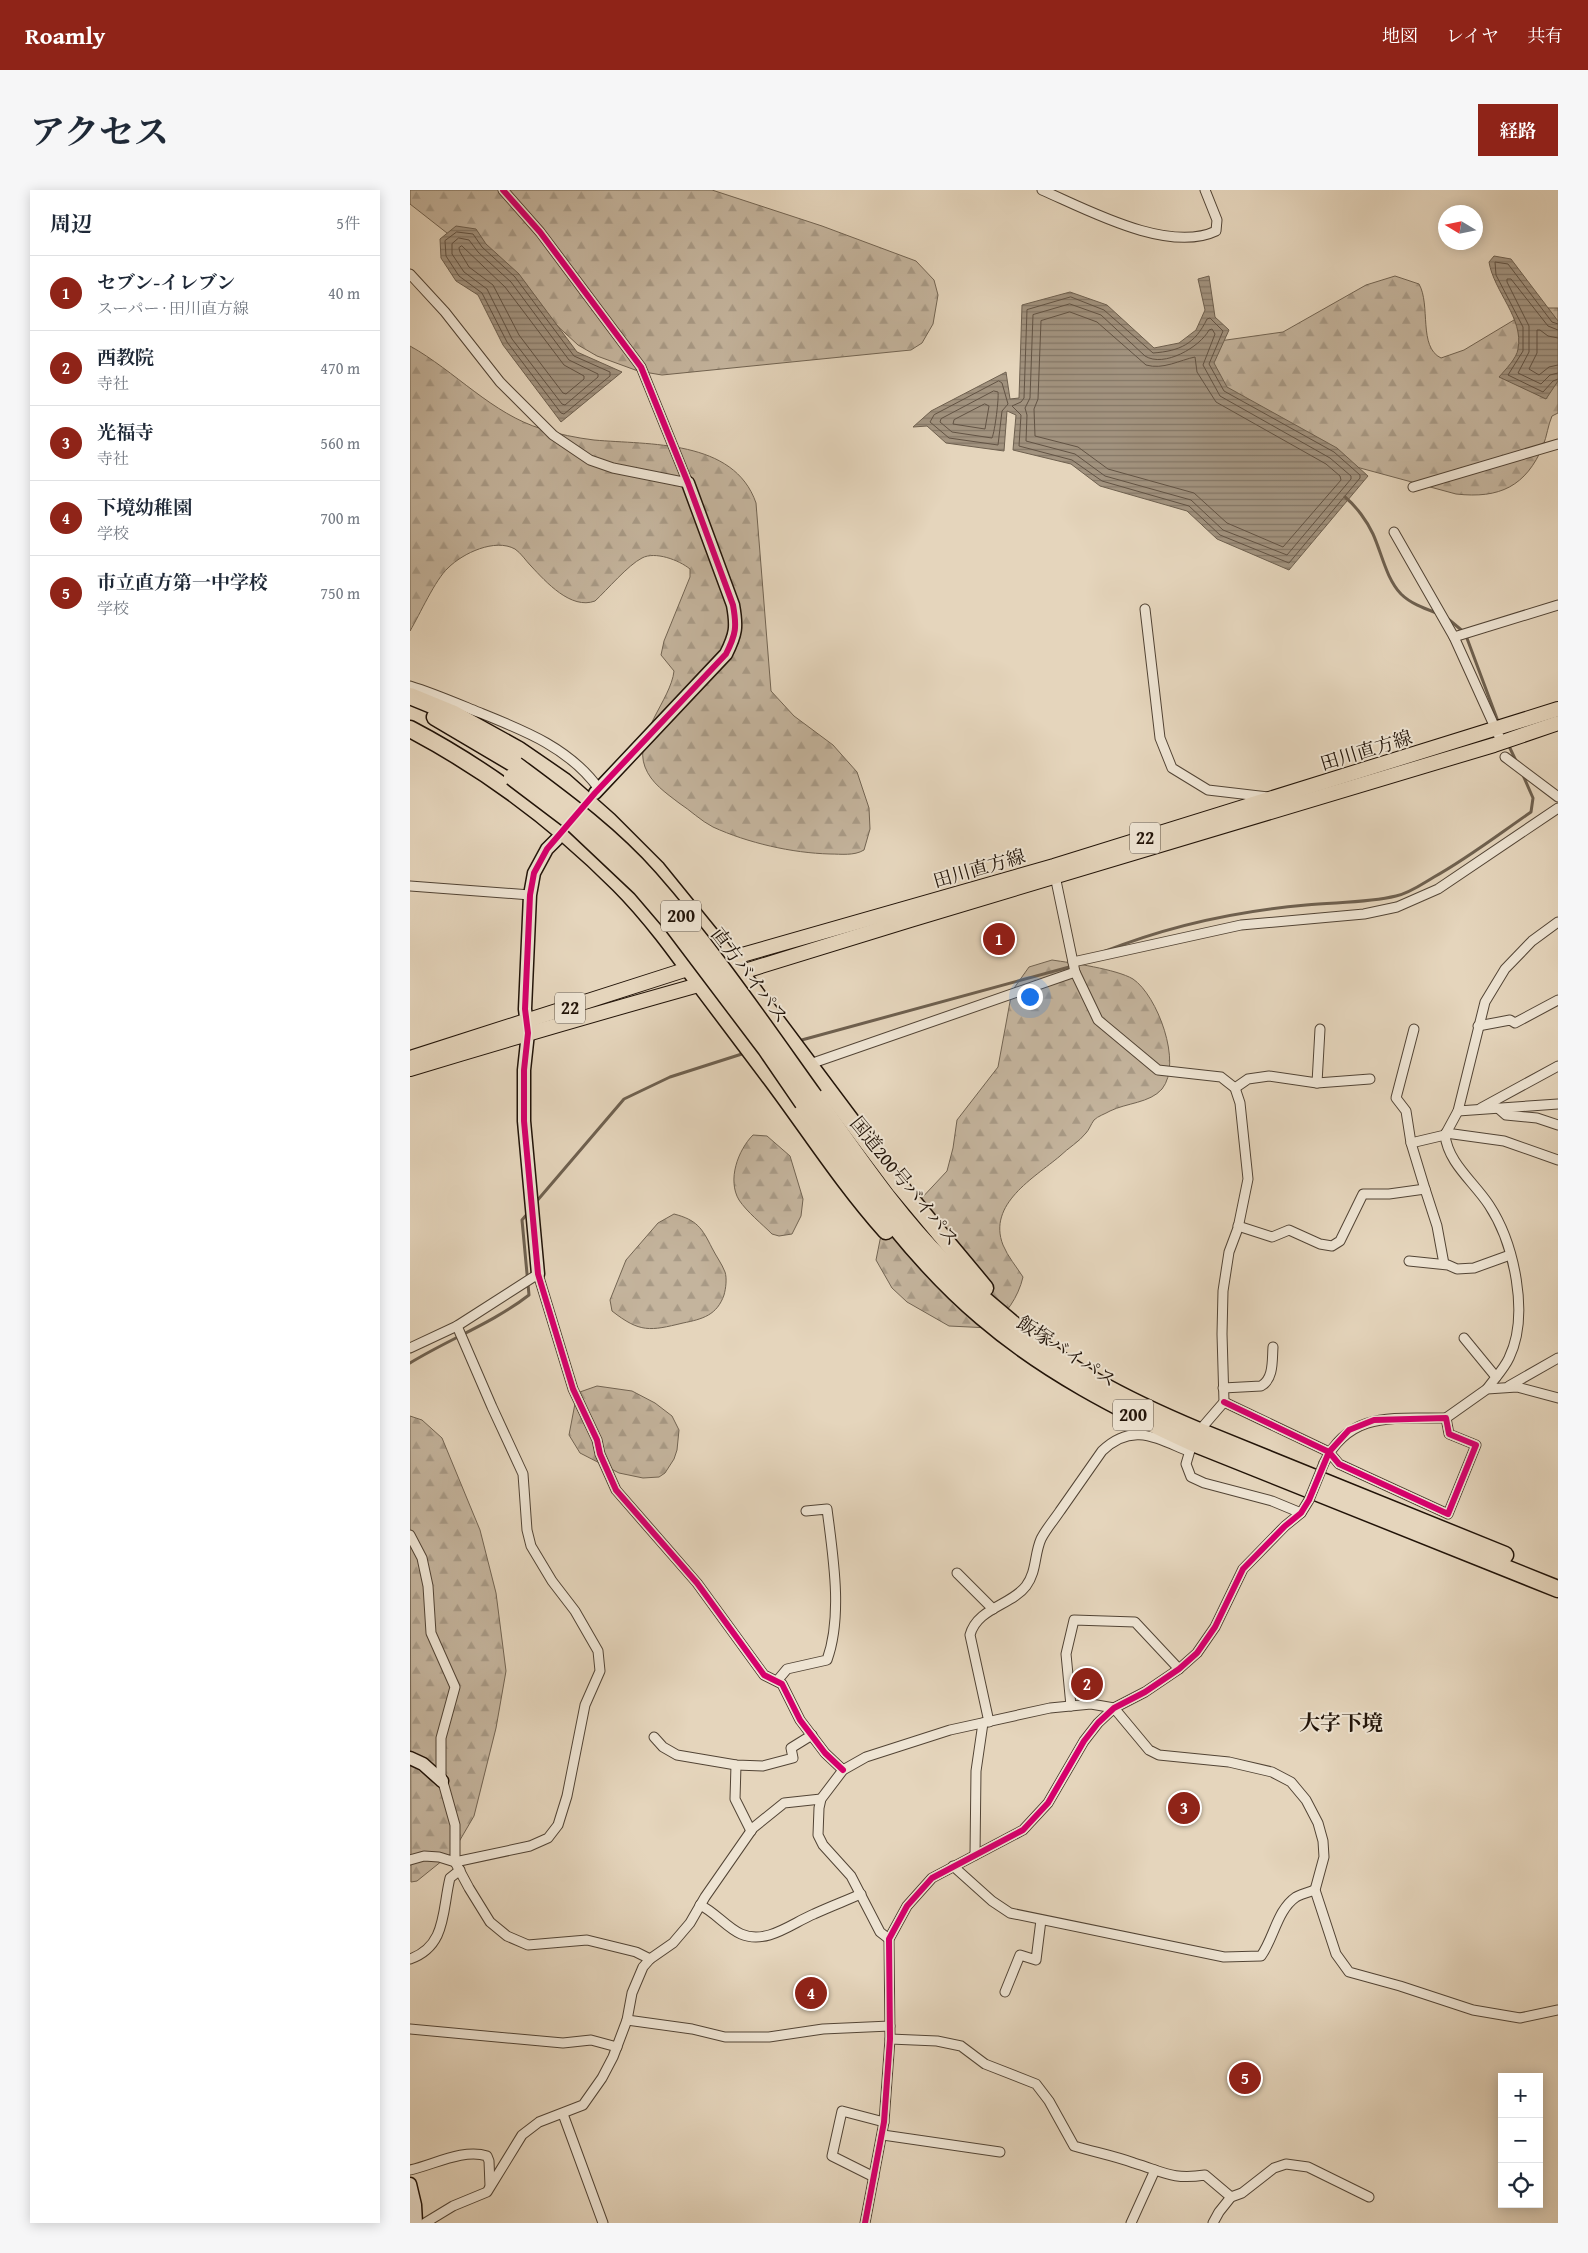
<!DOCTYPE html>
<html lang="ja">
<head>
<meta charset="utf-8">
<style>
  body { margin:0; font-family:"Gentium Book Plus","Noto Serif JP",serif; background:#f6f6f7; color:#1f2937 }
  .controls { position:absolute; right:15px; bottom:15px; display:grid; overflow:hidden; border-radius:0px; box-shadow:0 2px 12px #0003 }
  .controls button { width:45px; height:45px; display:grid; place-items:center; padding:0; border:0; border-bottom:1px solid #e0e1e3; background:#fff; color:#1f2937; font:25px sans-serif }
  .compass { position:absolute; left:1028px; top:15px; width:45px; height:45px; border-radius:50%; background:#fff; box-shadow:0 2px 12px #0003; rotate:280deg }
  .you { position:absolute; left:619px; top:806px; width:18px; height:18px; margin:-12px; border:4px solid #fff; border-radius:50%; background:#1a73e8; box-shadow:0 0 0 8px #1a73e833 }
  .badge { display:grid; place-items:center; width:32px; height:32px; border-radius:50%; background:#8f2418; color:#fff; font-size:16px; font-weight:700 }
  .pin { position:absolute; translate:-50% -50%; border:2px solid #fff; box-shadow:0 1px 5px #0006 }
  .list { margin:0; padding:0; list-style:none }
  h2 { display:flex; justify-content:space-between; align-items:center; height:65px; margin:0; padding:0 20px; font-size:21px }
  h2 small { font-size:16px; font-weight:400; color:#747a83 }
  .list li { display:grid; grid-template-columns:32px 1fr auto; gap:15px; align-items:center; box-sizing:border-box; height:75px; padding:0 20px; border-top:1px solid #e0e1e3 }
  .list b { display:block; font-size:19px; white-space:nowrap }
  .list p { margin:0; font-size:16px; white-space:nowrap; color:#747a83 }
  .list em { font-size:16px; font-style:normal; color:#747a83 }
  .icon { flex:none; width:28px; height:28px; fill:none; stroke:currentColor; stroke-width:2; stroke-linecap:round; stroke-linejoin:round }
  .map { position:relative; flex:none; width:1148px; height:2033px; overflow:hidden; border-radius:0px }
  header { display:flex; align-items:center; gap:30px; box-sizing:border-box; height:70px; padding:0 25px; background:#8f2418; color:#fff }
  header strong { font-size:24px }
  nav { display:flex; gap:28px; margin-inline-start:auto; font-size:18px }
  .intro { display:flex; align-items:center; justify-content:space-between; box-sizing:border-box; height:120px; padding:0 30px }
  h1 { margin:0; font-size:35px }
  .button { padding:12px 22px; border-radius:0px; background:#8f2418; color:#fff; font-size:18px; font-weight:700 }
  main { display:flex; gap:30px; padding:0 30px }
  aside { flex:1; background:#fff; border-radius:0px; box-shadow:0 2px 12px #0003 }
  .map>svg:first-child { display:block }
  .forest { fill:url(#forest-firs); stroke:#726452 }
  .water { fill:url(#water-rules); stroke:#6e604f }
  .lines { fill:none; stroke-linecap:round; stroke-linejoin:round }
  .shore { stroke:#625344; stroke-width:1 }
  .stream { stroke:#6e604f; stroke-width:3 }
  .street-casing { stroke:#524435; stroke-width:11 }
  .secondary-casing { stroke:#211308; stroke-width:15 }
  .primary-casing { stroke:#211308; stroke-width:16 }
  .highway-casing { stroke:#211308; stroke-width:19 }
  .street { stroke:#eee4d3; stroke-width:9 }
  .secondary { stroke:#eee4d3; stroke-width:12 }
  .primary { stroke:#e5d5bc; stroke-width:14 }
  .highway { stroke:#e5d5bc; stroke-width:16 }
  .street-bridge-casing { stroke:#524435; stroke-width:11; stroke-linecap:butt }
  .highway-bridge-casing { stroke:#211308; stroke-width:19; stroke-linecap:butt }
  .street-bridge { stroke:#eee4d3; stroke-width:9 }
  .highway-bridge { stroke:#e5d5bc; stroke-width:16 }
  .cycleway-casing { stroke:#eee4d3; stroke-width:9 }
  .cycleway { stroke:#d6006c; stroke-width:6 }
  .labels { text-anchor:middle; stroke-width:4; stroke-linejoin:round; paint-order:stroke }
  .shield { fill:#eee4d3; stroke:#5e5245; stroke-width:1 }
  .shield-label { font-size:18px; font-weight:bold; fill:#211308 }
  .street-label { font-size:19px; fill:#211308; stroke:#eee4d3 }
  .quarter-label { font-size:21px; font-weight:bold; fill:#211308; stroke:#eee4d3 }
</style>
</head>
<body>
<header>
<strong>Roamly</strong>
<nav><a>地図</a><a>レイヤ</a><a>共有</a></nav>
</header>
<div class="intro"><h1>アクセス</h1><a class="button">経路</a></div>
<main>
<aside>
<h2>周辺<small>5件</small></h2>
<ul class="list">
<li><span class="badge">1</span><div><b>セブン-イレブン</b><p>スーパー · 田川直方線</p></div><em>40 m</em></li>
<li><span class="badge">2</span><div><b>西教院</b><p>寺社</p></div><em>470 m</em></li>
<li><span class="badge">3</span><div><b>光福寺</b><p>寺社</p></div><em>560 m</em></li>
<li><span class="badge">4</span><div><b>下境幼稚園</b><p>学校</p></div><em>700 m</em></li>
<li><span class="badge">5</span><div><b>市立直方第一中学校</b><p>学校</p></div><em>750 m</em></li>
</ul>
</aside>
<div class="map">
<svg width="1148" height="2033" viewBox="0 0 1148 2033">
  <defs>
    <pattern id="forest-firs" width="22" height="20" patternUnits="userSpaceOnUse" patternTransform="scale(1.25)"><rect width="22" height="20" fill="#c4b49d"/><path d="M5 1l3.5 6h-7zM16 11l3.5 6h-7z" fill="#a89a86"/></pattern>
    <pattern id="water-rules" width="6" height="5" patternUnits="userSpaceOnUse" patternTransform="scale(1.25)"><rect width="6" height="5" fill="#a2937f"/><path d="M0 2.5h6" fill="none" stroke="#847766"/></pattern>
  </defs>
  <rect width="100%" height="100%" fill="#e5d5bc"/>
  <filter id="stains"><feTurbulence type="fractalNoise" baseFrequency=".004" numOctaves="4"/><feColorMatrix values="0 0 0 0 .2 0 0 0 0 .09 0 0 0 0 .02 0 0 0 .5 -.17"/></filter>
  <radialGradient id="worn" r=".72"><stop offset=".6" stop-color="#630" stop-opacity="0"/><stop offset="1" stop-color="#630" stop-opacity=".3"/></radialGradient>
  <g class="forest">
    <polygon points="0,0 302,0 412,36 506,71 524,90 528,105 523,134 512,153 501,160 252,185 228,181 187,166 168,155 102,94 0,14"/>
    <path d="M 985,86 L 1009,94 C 1021,115 1008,157 1031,168 L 1054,160 L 1124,118 L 1148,118 L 1148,223 L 1142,226 C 1138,235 1137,246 1133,256 C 1116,296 1090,309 1046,304 L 939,275 L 772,169 L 788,154 L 873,142 L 956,95 Z"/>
    <path d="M 0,156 C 45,181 82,224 132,239 C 148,244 167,248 184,250 C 239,255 324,249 346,313 L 361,501 L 384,526 L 423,555 L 447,582 L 459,618 L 460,639 L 454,660 C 444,666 431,664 420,664 C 382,663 338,653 303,637 C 291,631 280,620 269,613 C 256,603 241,593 235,577 C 223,546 261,510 264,481 L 251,465 L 254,451 L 280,387 L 280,379 C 269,370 245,361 232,368 C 218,375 197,400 185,411 C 161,420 136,392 121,376 C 116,371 111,363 105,359 C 85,348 53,363 38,378 C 25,390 10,424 0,441 Z"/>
    <path d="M 642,770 C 662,773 706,779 723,789 C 747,805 773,873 752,899 C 740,913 716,913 700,921 C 695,924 688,926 684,930 C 681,934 679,940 676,943 C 669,952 658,958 650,966 C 624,988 577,1014 593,1055 C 598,1067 606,1076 613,1087 C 608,1108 596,1124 580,1138 L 539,1136 L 497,1112 L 482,1098 L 466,1070 L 472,1040 L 495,1018 L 509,1011 L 537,981 L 543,958 L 547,930 L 588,877 L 602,801 L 619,777 Z"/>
    <path d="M 343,945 L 357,946 L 380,966 L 393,1009 L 391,1026 L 382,1044 L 369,1046 L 362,1044 C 352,1034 337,1022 329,1010 C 317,990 328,960 343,945 Z"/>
    <path d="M 264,1024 C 287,1030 292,1038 302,1058 C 306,1066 312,1074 315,1082 C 317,1088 316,1098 314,1105 C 307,1125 293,1129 273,1133 C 240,1141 230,1143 202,1121 L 200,1110 L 216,1070 L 248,1033 Z"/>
    <polygon points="187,1196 222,1201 245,1213 262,1226 269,1240 267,1260 264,1269 255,1283 249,1287 233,1288 209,1283 170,1263 159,1245 167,1203"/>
    <polygon points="0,1226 12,1230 32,1248 70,1340 86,1403 96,1481 86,1538 64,1626 43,1662 7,1691 1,1692"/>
  </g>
  <g class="water">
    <polygon points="46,36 66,39 76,54 109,84 167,162 212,182 151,232 93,155 68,105 46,91 31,68 30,49"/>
    <path d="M 1084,66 L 1101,69 L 1148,131 L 1148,191 L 1136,209 L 1089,187 C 1095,180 1107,168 1108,159 C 1114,128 1084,102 1079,72 Z"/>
    <polygon points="799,86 805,127 819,140 804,173 817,197 927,258 958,286 879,380 807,349 777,321 690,296 661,274 603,260 606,225 597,221 594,261 536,253 517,236 503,237 521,221 596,182 600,209 609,208 612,115 660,102 697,115 744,158 769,153 786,140 795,120 788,89"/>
  </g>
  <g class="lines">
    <g class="shore">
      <polygon points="47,42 63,44 72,57 105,87 164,166 200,182 200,186 154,224 151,223 97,152 72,103 49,86 36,66 35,51"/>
      <polygon points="49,48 59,50 68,62 101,92 159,170 188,184 188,187 155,215 152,214 102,149 77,99 54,82 42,64 42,54"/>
      <polygon points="52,56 95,97 154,175 174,186 174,189 156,204 153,203 109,145 83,95 59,77 50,62 49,58"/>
      <path d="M 661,107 L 694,120 L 743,163 C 770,161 785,154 797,129 L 800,128 L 813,141 L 799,174 L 814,201 L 924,262 L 950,285 L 950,288 L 879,373 L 810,345 L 779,316 L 692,291 L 662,270 L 609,256 L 611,225 L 602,216 L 611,212 L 614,208 L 617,120 Z"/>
      <path d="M 660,114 L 691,125 L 735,166 C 754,178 790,157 799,140 L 802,139 L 805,144 L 793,175 L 810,206 L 920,268 L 941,286 L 941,289 L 877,365 L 813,340 L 781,310 L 695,286 L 665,264 L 616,251 L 617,225 L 615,218 L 620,208 L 623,125 Z"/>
      <path d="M 660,122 L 687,132 L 736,175 C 753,180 770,170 785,167 L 787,182 L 806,212 L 916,274 L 930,286 L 931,290 L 873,357 L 817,333 L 784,303 L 698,279 L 668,257 L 625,246 L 624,219 L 628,209 L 631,131 Z"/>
      <polyline points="1148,134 1142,132 1098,74 1085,72 1086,85 1113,137 1113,161 1098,185 1133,202 1143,191 1148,189"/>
      <polyline points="1148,140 1138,136 1101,89 1097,89 1097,92 1119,136 1119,162 1108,183 1131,194 1140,185 1148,183"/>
      <polyline points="1148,148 1138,146 1130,140 1127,140 1127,163 1119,179 1129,185 1139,177 1148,175"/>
      <polygon points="589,191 592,193 598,214 592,221 588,255 539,248 520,232 524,225"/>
      <path d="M 584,201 L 588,202 C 589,208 585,241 582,248 L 542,242 L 530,232 L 531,229 Z"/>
      <polygon points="575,214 579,216 575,239 543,234 544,230"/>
    </g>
    <g class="stream">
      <path d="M 935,307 C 946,316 957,331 963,344 C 972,364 976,388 991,404 C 1001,414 1016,419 1029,424"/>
      <polyline points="1037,428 1055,443 1089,534"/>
      <polyline points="1098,554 1107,573"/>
      <path d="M 693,762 C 758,736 827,721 896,715 C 926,712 957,713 986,706 C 1000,703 1012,694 1024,687 C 1058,668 1089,644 1121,622 L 1123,608 L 1112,583"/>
      <polyline points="388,851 663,776"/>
      <polyline points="126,1012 214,909 260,887 335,863"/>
      <path d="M 0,1173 C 39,1149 83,1133 119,1105 L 112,1030 L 118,1023"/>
    </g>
    <g class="street-casing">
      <g id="street">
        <polyline points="93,0 130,42 231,177 278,293"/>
        <path d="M 632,0 C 676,19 758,64 806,41 L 807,30 L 795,0"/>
        <polyline points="0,84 35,122 90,192 143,245 180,270 203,278 278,293"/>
        <polyline points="1003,297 1148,254"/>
        <polyline points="984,342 1044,447 1092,553"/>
        <polyline points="735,419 750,548 762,578 798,600 858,607"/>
        <polyline points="1044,447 1148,415"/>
        <path d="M 0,496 C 23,503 46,513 68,522 C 113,540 160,558 189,599"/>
        <polyline points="1095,567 1148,607"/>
        <polyline points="644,681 665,782 688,830 748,880 811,887 825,898 830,913 838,989 828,1038 819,1062 813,1101 812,1144 814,1212 789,1241"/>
        <polyline points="0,696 120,705"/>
        <polyline points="663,772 831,735 954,724 987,717 1028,699 1148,618"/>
        <polyline points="1068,836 1100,830 1105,833 1148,810"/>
        <polyline points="400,874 665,782"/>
        <polyline points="907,893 960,889"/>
        <polyline points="825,898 838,889 859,886 907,893 910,839"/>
        <polyline points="1071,918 1148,876"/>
        <polyline points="1088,918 1096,925 1127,928 1148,935"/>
        <polyline points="1048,921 1148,914"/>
        <polyline points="1036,943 1094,951 1148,970"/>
        <polyline points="1001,953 996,921 986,908 1004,839"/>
        <polyline points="1015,999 1027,1036 1034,1074"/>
        <polyline points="828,1036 862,1047 879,1040 910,1054 922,1056 930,1051 953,1004 979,1004 1015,999 1001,953 1035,945"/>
        <polyline points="999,1071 1038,1075 1047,1079 1064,1078 1100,1065"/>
        <polyline points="1054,1148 1086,1187"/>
        <polyline points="0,1158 47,1136 128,1084 163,1199 187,1250 190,1264 206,1300 287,1393 354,1485 372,1494 390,1530 415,1563 433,1580"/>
        <polyline points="1099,1196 1148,1168"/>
        <path d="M 813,1198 L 851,1196 C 864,1189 862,1170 863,1157"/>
        <path d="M 1077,1199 C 1084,1189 1094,1179 1099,1168 C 1120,1125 1104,1053 1079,1015 C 1064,992 1038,973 1035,945 L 1048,921 L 1075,812 L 1095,779 L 1122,751 L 1148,732"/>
        <path d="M 814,1212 L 919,1262 L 929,1274 L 1038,1324 L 1066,1255 L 1039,1244 L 1036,1228 C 985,1229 940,1220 914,1273"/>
        <polyline points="1036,1228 1077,1199 1107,1197 1148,1208"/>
        <polyline points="781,1257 776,1274 781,1287 794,1293 862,1311 891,1323"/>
        <polyline points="0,1345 12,1368 18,1396 21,1443 45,1497 31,1548 31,1585 45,1635 45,1672 59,1698 80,1732 97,1746 118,1755 177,1750 226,1762 240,1769"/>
        <polyline points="547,1383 583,1419"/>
        <path d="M 367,1491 L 377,1479 L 417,1470 C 433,1426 423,1366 417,1319 L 396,1321"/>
        <polyline points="661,1516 656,1464 664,1430 725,1432 769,1479"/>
        <path d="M 579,1532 L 560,1445 C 567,1418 602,1415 616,1396 C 627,1381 624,1365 631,1349 C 636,1339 644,1330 650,1321 C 664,1301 678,1281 692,1261 C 722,1232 746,1248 778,1261"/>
        <polyline points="244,1547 253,1557 267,1565 326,1575 353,1576 383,1568 381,1558 402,1545"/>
        <polyline points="326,1575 325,1609 341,1641"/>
        <polyline points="565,1665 566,1581 573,1533"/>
        <polyline points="0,1670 14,1666 29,1667 45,1672 120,1656 138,1648 148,1635 157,1606 175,1515 190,1481 188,1461 165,1421 142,1391 121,1356 117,1340 113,1284 82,1217 47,1136"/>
        <path d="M 543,1676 L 582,1711 L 600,1723 L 814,1767 L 851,1766 C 864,1748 867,1720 886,1707 C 891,1704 899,1702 905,1700"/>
        <path d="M 290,1715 C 305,1722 317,1738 331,1744 C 357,1755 382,1733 404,1724 C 419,1717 435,1711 451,1704"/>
        <polyline points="479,1749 470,1742 441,1686 413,1655 408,1645 409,1618 411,1609 433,1580 456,1567 540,1540 640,1518 681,1514 704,1518 739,1560 749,1565 819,1572 862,1582 881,1592 896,1610 908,1633 913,1651 914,1667 905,1700 926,1764 939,1782 990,1796 1063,1820 1110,1828 1148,1820"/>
        <path d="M 0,1769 C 37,1756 32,1720 40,1688 L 50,1680"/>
        <polyline points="595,1802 610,1765 626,1770 631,1730"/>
        <polyline points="217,1830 282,1839 315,1847 359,1847 413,1839 480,1836"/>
        <polyline points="0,1839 153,1853 181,1850 207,1857"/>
        <path d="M 480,1849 L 527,1851 L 551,1856 L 575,1874 L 626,1894 L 639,1911 L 664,1956 C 684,1962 705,1966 724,1973 C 754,1982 762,1990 795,1985 L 821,2007"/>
        <polyline points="153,1924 193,2033"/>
        <polyline points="473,1945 590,1962"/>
        <path d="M 0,1980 C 23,1975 54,1958 77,1966 L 79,1971 L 80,1996"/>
        <polyline points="464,1987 422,1966 432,1921 474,1932"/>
        <polyline points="15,2033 43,2016 77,2002 112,1945 129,1932 173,1915 192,1888 203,1867 217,1830 222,1803 233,1777 240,1769 263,1753 280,1733 295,1707 343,1638 374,1613 411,1609"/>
        <polyline points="455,2033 474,1932 480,1849 479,1749 497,1716 522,1688 613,1640 638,1613 674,1551 688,1533 704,1518 735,1502 769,1479 787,1463 805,1437 833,1379 875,1336 891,1323 899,1310"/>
        <polyline points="721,2033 745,1980"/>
        <polyline points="803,2033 809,2022 821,2007 832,2003 864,1978 876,1974 898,1977 959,2007"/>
      </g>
    </g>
    <g class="secondary-casing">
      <g id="secondary">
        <path d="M 185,603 L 316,464 C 326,444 327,437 323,415 L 278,293"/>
        <polyline points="128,1084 114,931 114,880 118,843 115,819 120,705 124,683 137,659 147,649"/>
        <polyline points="0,1568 13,1574 32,1591"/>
        <polyline points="0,1994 5,2015 6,2033"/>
      </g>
    </g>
    <g class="primary-casing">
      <g id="primary">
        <polyline points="311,771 644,676 1148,519"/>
        <polyline points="322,785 500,730 1084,555 1148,533"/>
        <polyline points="0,868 287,776"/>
        <path d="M 0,879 C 99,849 199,820 299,792"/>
      </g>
    </g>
    <g class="highway-casing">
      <g id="highway">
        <polyline points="0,506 44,524 109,560 154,591 198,630 247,679 320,769 490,996 575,1098"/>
        <polyline points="25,527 106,575"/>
        <path d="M 0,539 C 76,579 148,633 209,694 C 240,725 266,761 292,797 C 315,828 339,859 362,890 C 400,941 434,994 476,1041"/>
        <path d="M 404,906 C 445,962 483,1021 532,1070 C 575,1113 631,1160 683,1190 C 718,1210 753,1226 789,1241 L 1095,1365"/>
        <path d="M 393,913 C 447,988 501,1067 572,1127 C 635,1181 709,1219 783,1253 L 1148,1399"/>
      </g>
    </g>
    <use href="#street" class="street"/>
    <use href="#secondary" class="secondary"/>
    <use href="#primary" class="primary"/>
    <use href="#highway" class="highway"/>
    <g class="street-bridge-casing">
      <polyline id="street-bridge" points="899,1310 914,1273"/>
    </g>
    <g class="highway-bridge-casing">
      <g id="highway-bridge">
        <path d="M 106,575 C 153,610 200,644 239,688 C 299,756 351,832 404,906"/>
        <polyline points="102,587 160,631 231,698 260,732 356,859 393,913"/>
      </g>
    </g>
    <use href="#street-bridge" class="street-bridge"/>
    <use href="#highway-bridge" class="highway-bridge"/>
    <g class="cycleway-casing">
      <g id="cycleway">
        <path d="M 93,0 L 130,42 L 231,177 L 278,293 L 323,415 C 327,437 326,444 316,464 L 185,603 L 137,659 L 124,683 L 120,705 L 115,819 L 118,843 L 114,880 L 114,931 L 128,1084 L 163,1199 L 187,1250 L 190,1264 L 206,1300 L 287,1393 L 354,1485 L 372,1494 L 390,1530 L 415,1563 L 433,1580"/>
        <polyline points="455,2033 474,1932 480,1849 479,1749 497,1716 522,1688 613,1640 638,1613 674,1551 688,1533 704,1518 735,1502 769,1479 787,1463 805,1437 833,1379 875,1336 891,1323 899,1310 919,1262 939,1240 964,1230 1036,1228 1039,1244 1066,1255 1038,1324 929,1274 919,1262 814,1212"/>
      </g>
    </g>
    <use href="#cycleway" class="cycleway"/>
  </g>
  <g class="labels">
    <g class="shield">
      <rect x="720" y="632.5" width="30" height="31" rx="4"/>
      <rect x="251" y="710.5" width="40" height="31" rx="4"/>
      <rect x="145" y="802.5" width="30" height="31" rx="4"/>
      <rect x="703" y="1209.5" width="40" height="31" rx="4"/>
    </g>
    <g class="shield-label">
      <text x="735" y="654">22</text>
      <text x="271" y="732">200</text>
      <text x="160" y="824">22</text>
      <text x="723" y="1231">200</text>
    </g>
    <g class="street-label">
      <text transform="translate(956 560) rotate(-17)" y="7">田川直方線</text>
      <text transform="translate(569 678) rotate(-16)" y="7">田川直方線</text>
      <text transform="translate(340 785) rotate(53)" y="7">直方バイパス</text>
      <text transform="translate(495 991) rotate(51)" y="7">国道200号バイパス</text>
      <text transform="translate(657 1161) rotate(33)" y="7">飯塚バイパス</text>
    </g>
    <g class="quarter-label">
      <text x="931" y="1540">大字下境</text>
    </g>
  </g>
  <rect width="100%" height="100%" filter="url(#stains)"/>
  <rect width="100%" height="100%" fill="url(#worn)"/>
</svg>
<div class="controls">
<button>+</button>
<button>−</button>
<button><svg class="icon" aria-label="locate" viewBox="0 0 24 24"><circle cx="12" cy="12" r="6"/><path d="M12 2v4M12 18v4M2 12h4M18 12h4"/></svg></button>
</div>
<svg class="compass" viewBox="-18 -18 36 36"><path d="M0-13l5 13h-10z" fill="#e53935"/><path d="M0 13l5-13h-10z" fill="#747a83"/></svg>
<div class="you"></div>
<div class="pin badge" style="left:589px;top:749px">1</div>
<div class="pin badge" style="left:677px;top:1494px">2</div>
<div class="pin badge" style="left:774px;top:1618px">3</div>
<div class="pin badge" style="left:401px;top:1803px">4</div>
<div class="pin badge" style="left:835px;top:1888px">5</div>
</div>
</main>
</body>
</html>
